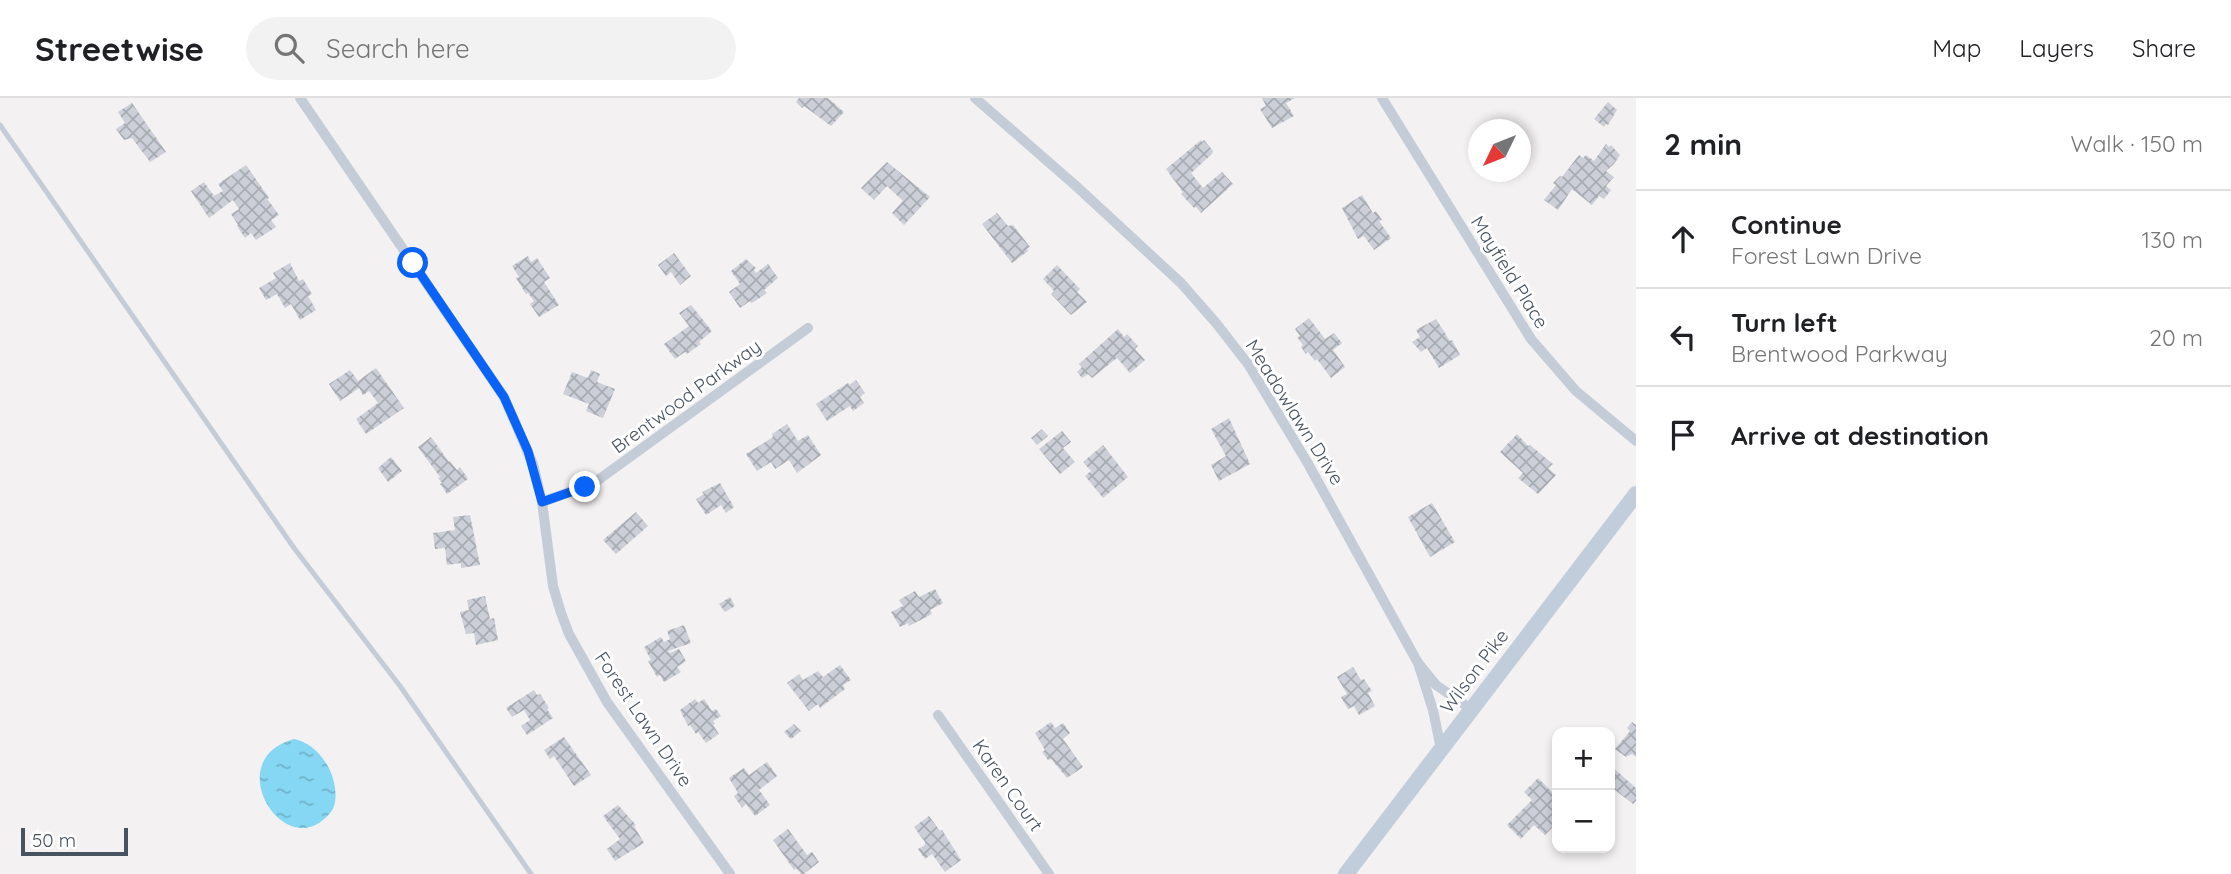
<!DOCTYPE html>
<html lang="en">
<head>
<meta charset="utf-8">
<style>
  body { margin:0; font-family:Quicksand,sans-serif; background:#f2f2f2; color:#202124 }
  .controls { position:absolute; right:21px; bottom:21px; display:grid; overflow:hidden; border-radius:14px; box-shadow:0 4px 10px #0003 }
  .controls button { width:63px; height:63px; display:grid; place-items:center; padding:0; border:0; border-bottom:2px solid #e0e0e0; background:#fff; color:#202124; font:35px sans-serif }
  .compass { position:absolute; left:1468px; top:21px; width:63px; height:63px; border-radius:50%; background:#fff; box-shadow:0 4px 10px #0003; rotate:227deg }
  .scale { position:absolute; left:21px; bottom:18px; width:107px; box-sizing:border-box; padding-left:7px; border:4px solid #475360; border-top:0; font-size:19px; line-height:24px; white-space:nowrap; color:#475360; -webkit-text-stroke:5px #fff; paint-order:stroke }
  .stop { position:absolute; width:21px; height:21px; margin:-16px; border:5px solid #0863f6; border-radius:50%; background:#fff }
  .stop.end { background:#0863f6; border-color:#fff; box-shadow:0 2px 7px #0008 }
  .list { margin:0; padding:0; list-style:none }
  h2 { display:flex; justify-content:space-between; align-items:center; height:91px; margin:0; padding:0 28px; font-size:30px }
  h2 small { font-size:23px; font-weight:400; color:#757577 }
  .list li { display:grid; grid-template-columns:46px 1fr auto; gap:21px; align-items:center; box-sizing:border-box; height:98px; padding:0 28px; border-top:2px solid #e0e0e0 }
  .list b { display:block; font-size:26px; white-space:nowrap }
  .list p { margin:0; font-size:23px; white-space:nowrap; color:#757577 }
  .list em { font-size:23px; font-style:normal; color:#757577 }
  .icon { flex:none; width:38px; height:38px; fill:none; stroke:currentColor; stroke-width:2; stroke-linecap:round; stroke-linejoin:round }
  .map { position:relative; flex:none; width:1636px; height:776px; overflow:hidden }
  header { display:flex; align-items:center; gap:42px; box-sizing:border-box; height:98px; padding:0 35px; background:#fff; border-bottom:2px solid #e0e0e0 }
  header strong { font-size:33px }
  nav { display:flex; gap:38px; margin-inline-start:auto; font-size:24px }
  .search { width:490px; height:63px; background:#f2f2f2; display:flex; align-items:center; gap:18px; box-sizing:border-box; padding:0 24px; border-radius:38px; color:#757577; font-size:26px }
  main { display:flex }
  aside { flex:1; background:#fff }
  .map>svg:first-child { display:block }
  .water { fill:url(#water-ripples) }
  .building { fill:url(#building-cross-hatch) }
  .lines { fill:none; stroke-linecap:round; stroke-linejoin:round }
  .service { stroke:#c3ccd7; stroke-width:5 }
  .minor { stroke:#c3ccd7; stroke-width:10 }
  .secondary { stroke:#c2cddb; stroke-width:16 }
  .route { stroke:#0863f6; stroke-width:9 }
  .labels { text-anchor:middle; stroke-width:6; stroke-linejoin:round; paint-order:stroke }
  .street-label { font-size:19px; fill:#475360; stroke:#fff }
</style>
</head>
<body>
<header>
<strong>Streetwise</strong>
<div class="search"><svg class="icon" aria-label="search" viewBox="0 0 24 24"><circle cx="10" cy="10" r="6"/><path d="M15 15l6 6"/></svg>Search here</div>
<nav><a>Map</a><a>Layers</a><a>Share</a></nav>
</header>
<main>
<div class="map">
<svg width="1636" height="776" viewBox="0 0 1636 776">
  <defs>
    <pattern id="water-ripples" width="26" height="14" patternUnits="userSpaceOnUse" patternTransform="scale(1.75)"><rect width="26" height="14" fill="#86d7f4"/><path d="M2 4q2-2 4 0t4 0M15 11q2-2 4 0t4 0" fill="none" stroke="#6fb1c9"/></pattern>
    <pattern id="building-cross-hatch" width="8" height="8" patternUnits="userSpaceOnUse" patternTransform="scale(1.75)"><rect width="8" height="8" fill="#cccfd7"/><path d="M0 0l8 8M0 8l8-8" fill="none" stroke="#a7abb2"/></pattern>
  </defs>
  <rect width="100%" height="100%" fill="#f3f1f1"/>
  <path class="water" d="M 294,641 C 320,646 339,678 335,704 C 334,713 326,720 319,725 C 276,752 224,660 294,641 Z"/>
  <g class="building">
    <polygon points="799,0 828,0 844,14 831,28 804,8 802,10 796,4"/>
    <polygon points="1262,0 1295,0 1286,5 1294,18 1272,30 1260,11 1266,8"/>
    <polygon points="1608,4 1617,12 1608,27 1606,26 1604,29 1594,21"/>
    <polygon points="132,5 166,54 150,64 132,40 124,42 116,31 125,25 118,14"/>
    <polygon points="1201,42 1202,44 1204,42 1213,53 1212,56 1191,75 1203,90 1222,74 1233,86 1201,115 1196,109 1194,110 1181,96 1183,94 1166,71"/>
    <polygon points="1606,46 1609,49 1611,47 1620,57 1614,66 1606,73 1614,79 1606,88 1611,92 1604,101 1599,98 1592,107 1572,91 1558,112 1544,102 1556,87 1553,85 1560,78 1562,79 1579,57 1583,60 1586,57 1594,63"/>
    <polygon points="887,64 930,99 904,127 892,115 903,103 887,88 874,102 861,90"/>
    <polygon points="246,67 269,100 267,101 271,106 279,117 271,122 276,129 256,142 251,135 245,140 237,128 238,127 231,116 239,111 233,102 209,120 191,93 204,84 214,98 223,93 218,86"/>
    <polygon points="1362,97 1373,115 1376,113 1382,122 1379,123 1391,140 1374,152 1364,138 1358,141 1342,110"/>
    <polygon points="997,115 1008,128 1013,127 1030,149 1027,151 1028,153 1012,165 982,126"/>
    <polygon points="674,155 691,178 680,187 671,174 666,178 658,167"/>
    <polygon points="528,158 531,164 537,160 550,180 544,184 559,207 539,219 530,206 534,203 528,195 526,196 516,180 519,179 512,168"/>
    <polygon points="746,161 756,170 754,172 756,175 768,166 778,180 764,192 767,195 752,205 750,203 740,210 729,194 740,186 731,173"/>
    <polygon points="290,165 299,183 303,181 312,196 308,198 316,212 300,222 291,206 285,210 277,196 266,202 259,190 276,180 273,175"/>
    <polygon points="1057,167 1080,191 1077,194 1087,204 1071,217 1051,196 1054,193 1043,181"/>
    <polygon points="691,207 712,233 699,244 701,246 687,256 685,254 675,261 664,246 689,228 679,215"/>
    <polygon points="1309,220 1325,241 1334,235 1342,245 1333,252 1345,269 1331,280 1317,261 1315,263 1308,254 1306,256 1301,249 1303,247 1297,239 1300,238 1295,231"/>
    <polygon points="1436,221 1450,243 1452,242 1460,257 1439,270 1427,250 1421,254 1412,244 1420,239 1416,232"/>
    <polygon points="1118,231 1124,239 1127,236 1138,248 1135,251 1145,262 1130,275 1117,260 1092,280 1088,276 1082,280 1077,274 1082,269 1079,266"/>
    <polygon points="376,270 404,310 366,336 356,321 378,305 369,293 363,297 359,290 340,303 329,286 350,272 358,283"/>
    <polygon points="591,272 600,276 597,284 615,291 603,320 586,313 589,306 563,296 572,274 588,280"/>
    <polygon points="856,282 865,295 860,299 864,305 853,313 850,308 827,323 816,306 848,285 849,287"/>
    <polygon points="1229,320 1250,366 1219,383 1211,367 1226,358 1211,331"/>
    <polygon points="787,326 798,343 808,337 821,357 797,375 789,362 775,371 771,364 757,373 746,356 773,339 772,336"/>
    <polygon points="1042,331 1048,338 1037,347 1031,340"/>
    <polygon points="1062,333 1071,344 1063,350 1075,364 1060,376 1039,351"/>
    <polygon points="1517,336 1528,348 1530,347 1553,366 1548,370 1556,377 1538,396 1518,380 1523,375 1500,354"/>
    <polygon points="431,339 449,364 450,363 457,372 460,369 468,381 447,396 440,386 442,385 438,380 440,379 418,349"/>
    <polygon points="1103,347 1128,379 1103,400 1085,378 1091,373 1083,364"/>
    <polygon points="391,359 402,373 388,384 378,370"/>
    <polygon points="720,385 734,409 726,415 721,407 706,417 696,401 704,396 702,394"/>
    <polygon points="1432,405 1455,444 1430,459 1408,419"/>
    <polygon points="636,414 648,428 616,456 603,442"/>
    <polygon points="470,417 480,467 461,470 461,465 447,467 445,450 435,451 433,435 455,432 453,419"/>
    <polygon points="935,491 943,505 930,512 932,516 909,528 908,525 900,529 891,514 903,508 899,502 915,493 919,499"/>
    <polygon points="485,498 490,521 494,520 498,542 476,547 474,535 466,536 460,514 469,512 467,502"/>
    <polygon points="730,499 735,508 725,514 719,506"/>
    <polygon points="684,527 691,545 668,553 670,555 679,551 686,563 677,569 681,574 664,584 660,577 657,579 648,563 651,562 644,549 661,539 664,544 670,541 667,533"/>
    <polygon points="840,567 851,582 843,587 845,591 820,610 818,606 809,613 787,585 799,576 803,582 818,573 823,579"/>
    <polygon points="1353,569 1361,582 1364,581 1372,593 1368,595 1375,608 1359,617 1354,608 1348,611 1341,599 1347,596 1337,579"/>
    <polygon points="534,592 537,597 540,596 549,610 547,611 553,620 527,637 521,628 530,622 524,612 512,619 506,610"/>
    <polygon points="695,601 698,605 704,601 712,613 716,611 721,618 713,623 715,626 713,627 719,636 706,645 698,634 696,636 690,627 688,628 680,612"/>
    <polygon points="1051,624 1055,630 1063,625 1070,635 1063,641 1083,669 1067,680 1051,661 1048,662 1042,654 1045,652 1035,635"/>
    <polygon points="1632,624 1636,627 1636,659 1632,656 1626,659 1615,651 1630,633 1627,630"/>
    <polygon points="794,626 801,633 791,641 784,634"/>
    <polygon points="564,639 591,677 574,688 554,658 550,661 544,652"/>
    <polygon points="767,664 777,678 759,692 770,707 755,718 746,706 742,710 734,698 738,695 729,680 744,670 749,677"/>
    <polygon points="1610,667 1636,690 1636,703 1633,706 1615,692 1611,696 1610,695"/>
    <polygon points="1538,680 1557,699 1557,735 1552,730 1545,737 1534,727 1521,741 1507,727 1532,702 1524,694"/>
    <polygon points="618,707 636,727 634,728 644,745 615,763 607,751 620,741 603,718"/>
    <polygon points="929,718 940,733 942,732 961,762 945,774 932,756 925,761 918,751 925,747 925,744 914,729"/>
    <polygon points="788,731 807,757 812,754 819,764 804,776 801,776 796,770 794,772 773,742"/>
  </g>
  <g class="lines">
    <polyline class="service" points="0,27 294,450 400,588 531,776"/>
    <g class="minor">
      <polyline points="300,0 504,299 533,366 542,404 553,488 561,515 569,536 607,604 730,776"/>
      <polyline points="975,0 1076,88 1181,185 1216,225 1248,266 1307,364 1418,565"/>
      <polyline points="1382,0 1531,241 1576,293 1636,343"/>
      <polyline points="542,404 594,385 808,230"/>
      <polyline points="938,617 1049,776"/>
      <polyline points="1441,651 1433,612 1418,565 1436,587 1471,611"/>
    </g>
    <polyline class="secondary" points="1346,776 1636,396"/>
  </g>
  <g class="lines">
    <polyline class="route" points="413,165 504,299 528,353 542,404 585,389"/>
  </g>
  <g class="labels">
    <g class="street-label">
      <text transform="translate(1510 174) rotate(58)" y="7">Mayfield Place</text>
      <text transform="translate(686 298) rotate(-36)" y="7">Brentwood Parkway</text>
      <text transform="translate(1295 314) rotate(58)" y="7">Meadowlawn Drive</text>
      <text transform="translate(1474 573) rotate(-53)" y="7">Wilson Pike</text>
      <text transform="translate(644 621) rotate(56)" y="7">Forest Lawn Drive</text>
      <text transform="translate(1008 687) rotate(55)" y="7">Karen Court</text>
    </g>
  </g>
</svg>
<div class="controls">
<button>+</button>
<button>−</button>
</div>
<svg class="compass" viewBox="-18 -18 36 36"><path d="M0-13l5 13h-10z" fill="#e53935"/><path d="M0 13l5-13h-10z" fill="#757577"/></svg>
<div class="scale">50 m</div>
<div class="stop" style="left:413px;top:165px"></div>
<div class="stop end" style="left:585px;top:389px"></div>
</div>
<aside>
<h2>2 min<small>Walk · 150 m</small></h2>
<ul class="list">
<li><svg class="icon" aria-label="ahead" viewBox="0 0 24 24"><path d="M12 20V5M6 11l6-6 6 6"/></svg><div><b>Continue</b><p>Forest Lawn Drive</p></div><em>130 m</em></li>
<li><svg class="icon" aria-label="left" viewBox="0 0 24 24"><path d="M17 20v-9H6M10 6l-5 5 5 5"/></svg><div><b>Turn left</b><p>Brentwood Parkway</p></div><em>20 m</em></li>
<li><svg class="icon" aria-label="arrive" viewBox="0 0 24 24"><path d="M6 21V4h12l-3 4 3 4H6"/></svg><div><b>Arrive at destination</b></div></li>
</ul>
</aside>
</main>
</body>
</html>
